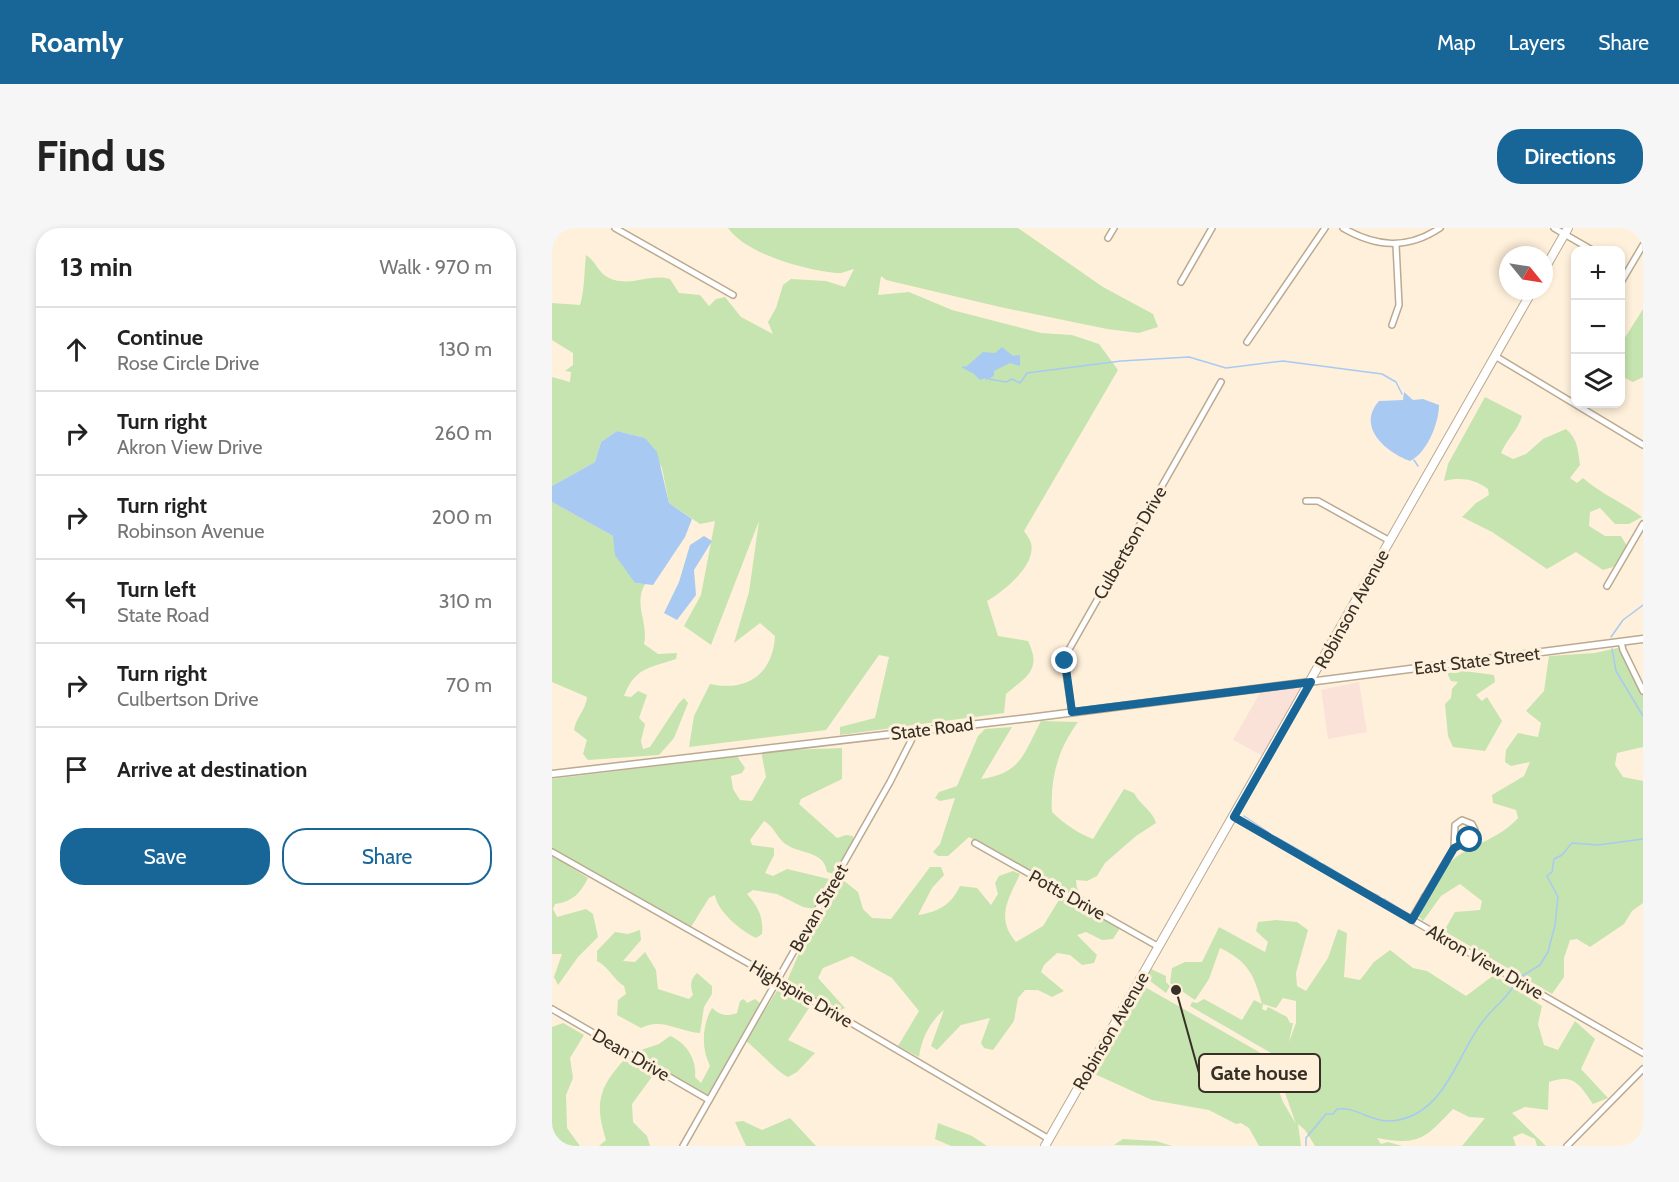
<!DOCTYPE html>
<html lang="en">
<head>
<meta charset="utf-8">
<style>
  body { margin:0; font-family:Cabin,sans-serif; background:#f6f6f6; color:#222 }
  .controls { position:absolute; right:18px; top:18px; display:grid; overflow:hidden; border-radius:12px; box-shadow:0 3px 9px #0003 }
  .controls button { width:54px; height:54px; display:grid; place-items:center; padding:0; border:0; border-bottom:2px solid #e0e0e0; background:#fff; color:#222; font:30px sans-serif }
  .compass { position:absolute; left:947px; top:18px; width:54px; height:54px; border-radius:50%; background:#fff; box-shadow:0 3px 9px #0003; rotate:120deg }
  .stop { position:absolute; width:18px; height:18px; margin:-14px; border:4px solid #186698; border-radius:50%; background:#fff }
  .stop.end { background:#186698; border-color:#fff; box-shadow:0 2px 6px #0008 }
  .list { margin:0; padding:0; list-style:none }
  h2 { display:flex; justify-content:space-between; align-items:center; height:78px; margin:0; padding:0 24px; font-size:26px }
  h2 small { font-size:20px; font-weight:400; color:#767676 }
  .list li { display:grid; grid-template-columns:39px 1fr auto; gap:18px; align-items:center; box-sizing:border-box; height:84px; padding:0 24px; border-top:2px solid #e0e0e0 }
  .list b { display:block; font-size:22px; white-space:nowrap }
  .list p { margin:0; font-size:20px; white-space:nowrap; color:#767676 }
  .list em { font-size:20px; font-style:normal; color:#767676 }
  .actions { display:flex; gap:12px; padding:18px 24px }
  .actions a { flex:1; padding:14px 0; border:2px solid #186698; border-radius:24px; text-align:center; font-size:21px; color:#186698 }
  .actions .main { background:#186698; color:#fff }
  .icon { flex:none; width:33px; height:33px; fill:none; stroke:currentColor; stroke-width:2; stroke-linecap:round; stroke-linejoin:round }
  .map { position:relative; flex:none; width:1091px; height:918px; overflow:hidden; border-radius:24px }
  header { display:flex; align-items:center; gap:36px; box-sizing:border-box; height:84px; padding:0 30px; background:#186698; color:#fff }
  header strong { font-size:28px }
  nav { display:flex; gap:33px; margin-inline-start:auto; font-size:21px }
  .intro { display:flex; align-items:center; justify-content:space-between; box-sizing:border-box; height:144px; padding:0 36px }
  h1 { margin:0; font-size:42px }
  .button { padding:15px 27px; border-radius:24px; background:#186698; color:#fff; font-size:21px; font-weight:700 }
  main { display:flex; gap:36px; padding:0 36px }
  aside { flex:1; background:#fff; border-radius:24px; box-shadow:0 3px 9px #0003 }
  .map>svg:first-child { display:block }
  .commercial { fill:#fbe2d9 }
  .green { fill:#c6e4af; fill-rule:evenodd }
  .water { fill:#a8caf2 }
  .lines { fill:none; stroke-linecap:round; stroke-linejoin:round }
  .stream { stroke:#a8caf2; stroke-width:1.5 }
  .minor-casing { stroke:#bbaa91; stroke-width:8 }
  .tertiary-casing { stroke:#bbaa91; stroke-width:9 }
  .secondary-casing { stroke:#bbaa91; stroke-width:10 }
  .minor { stroke:#fff; stroke-width:5 }
  .tertiary { stroke:#fff; stroke-width:6 }
  .secondary { stroke:#fff; stroke-width:8 }
  .route { stroke:#186698; stroke-width:8 }
  .labels { text-anchor:middle; stroke-width:6; stroke-linejoin:round; paint-order:stroke }
  .street-label { font-size:18px; fill:#373026; stroke:#fff0db }
  .leader { fill:none; stroke:#373026; stroke-width:2 }
  .callout-dot { fill:#373026; stroke:#fff0db; stroke-width:2 }
  .callout { fill:#fff0db; stroke:#373026; stroke-width:2 }
  .callout-label { font-size:20px; text-anchor:middle; font-weight:bold; fill:#373026 }
</style>
</head>
<body>
<header>
<strong>Roamly</strong>
<nav><a>Map</a><a>Layers</a><a>Share</a></nav>
</header>
<div class="intro"><h1>Find us</h1><a class="button">Directions</a></div>
<main>
<aside>
<h2>13 min<small>Walk · 970 m</small></h2>
<ul class="list">
<li><svg class="icon" aria-label="ahead" viewBox="0 0 24 24"><path d="M12 20V5M6 11l6-6 6 6"/></svg><div><b>Continue</b><p>Rose Circle Drive</p></div><em>130 m</em></li>
<li><svg class="icon" aria-label="right" viewBox="0 0 24 24"><path d="M7 20v-9h11M14 6l5 5-5 5"/></svg><div><b>Turn right</b><p>Akron View Drive</p></div><em>260 m</em></li>
<li><svg class="icon" aria-label="right" viewBox="0 0 24 24"><path d="M7 20v-9h11M14 6l5 5-5 5"/></svg><div><b>Turn right</b><p>Robinson Avenue</p></div><em>200 m</em></li>
<li><svg class="icon" aria-label="left" viewBox="0 0 24 24"><path d="M17 20v-9H6M10 6l-5 5 5 5"/></svg><div><b>Turn left</b><p>State Road</p></div><em>310 m</em></li>
<li><svg class="icon" aria-label="right" viewBox="0 0 24 24"><path d="M7 20v-9h11M14 6l5 5-5 5"/></svg><div><b>Turn right</b><p>Culbertson Drive</p></div><em>70 m</em></li>
<li><svg class="icon" aria-label="arrive" viewBox="0 0 24 24"><path d="M6 21V4h12l-3 4 3 4H6"/></svg><div><b>Arrive at destination</b></div></li>
</ul>
<div class="actions"><a class="main">Save</a><a>Share</a></div>
</aside>
<div class="map">
<svg width="1091" height="918" viewBox="0 0 1091 918">
  <rect width="100%" height="100%" fill="#fff0db"/>
  <g class="commercial">
    <polygon points="807,454 815,504 776,511 769,462"/>
    <polygon points="755,456 713,529 681,512 709,463"/>
  </g>
  <g class="green">
    <path d="M 176,0 L 466,0 L 551,59 L 601,86 L 606,99 L 587,105 L 555,101 L 448,79 L 334,52 L 329,48 L 326,67 L 357,64 L 400,82 L 489,105 L 520,107 L 547,116 L 566,142 L 472,303 C 474,306 478,311 479,315 C 485,337 451,364 435,373 L 446,408 L 476,413 C 490,442 475,448 454,466 L 452,485 L 288,507 L 288,499 L 323,490 L 337,429 L 327,427 L 274,502 L 137,519 L 142,488 L 158,456 C 195,464 221,446 223,408 L 208,395 L 182,415 L 197,364 L 207,293 L 159,417 L 132,398 L 149,367 L 163,293 L 148,296 L 117,275 L 110,240 L 93,210 L 65,203 L 49,214 L 43,234 L 0,258 L 0,149 L 18,154 L 19,144 L 13,143 L 21,137 L 21,125 L 0,112 L 0,75 L 28,77 C 33,60 32,44 34,27 C 44,33 46,45 57,50 C 79,60 95,45 118,51 L 127,65 L 148,67 L 157,78 L 164,71 L 173,69 L 189,89 L 221,106 L 216,94 L 224,80 L 231,57 L 239,51 L 274,53 L 293,59 L 302,41 C 297,42 290,46 284,45 C 253,42 194,26 176,0 Z"/>
    <polygon points="1091,81 1091,149 1081,154 1069,148 1069,116"/>
    <path d="M 933,169 L 970,188 C 966,202 955,211 949,225 L 961,231 L 974,226 L 991,211 L 1014,201 C 1026,211 1026,223 1028,237 L 1018,250 L 1025,255 L 1031,250 C 1049,266 1070,274 1090,289 L 1077,296 L 1063,296 L 1048,280 L 1038,284 L 1037,298 L 1053,308 L 1069,308 L 1075,318 L 1061,339 L 1051,342 L 1024,324 L 995,341 L 940,304 L 910,289 L 924,275 L 937,267 L 936,261 C 922,251 909,249 892,253 L 896,236 Z"/>
    <path d="M 0,274 L 61,308 L 83,355 L 93,356 C 81,377 97,395 92,416 L 106,426 L 125,425 L 124,431 C 98,440 83,439 72,468 L 79,469 L 86,463 L 95,467 L 87,490 L 93,496 L 89,513 L 91,521 L 98,519 L 127,475 L 132,470 L 136,475 L 122,510 L 107,527 L 36,532 L 31,526 L 35,512 L 22,502 C 24,489 34,482 35,469 L 0,454 Z"/>
    <path d="M 1070,419 L 1091,463 L 1091,519 L 1065,525 L 1063,537 L 1071,549 L 1091,553 L 1091,675 L 1080,683 L 1072,696 L 1038,719 L 1025,711 L 1018,712 L 1012,730 L 1012,749 L 1000,766 L 892,703 L 903,684 L 928,682 L 930,673 L 908,656 L 889,668 L 871,693 L 867,689 C 875,674 892,638 904,629 C 925,615 949,609 966,590 L 964,582 L 941,575 L 940,567 L 972,548 L 978,534 L 959,538 L 953,534 L 954,522 L 966,505 L 986,509 L 989,495 L 974,483 L 992,463 L 997,428 L 1043,425 Z"/>
    <polygon points="912,443 942,447 943,454 924,467 930,473 935,469 950,493 933,523 901,519 896,508 893,476 899,470 900,461 906,454 899,453 895,445"/>
    <path d="M 489,493 L 526,494 C 506,521 498,550 500,584 C 511,595 527,606 541,611 L 572,561 L 582,565 C 588,577 601,583 604,595 L 584,608 L 553,635 L 545,648 L 535,653 L 524,652 L 525,660 L 538,677 L 417,609 L 396,628 L 386,628 L 381,624 L 388,616 L 403,570 L 388,573 L 383,570 L 387,564 L 405,558 L 426,508 L 433,501 L 460,499 L 429,551 C 469,546 472,525 489,493 Z"/>
    <path d="M 290,520 L 290,551 L 249,571 L 247,576 L 285,610 L 294,607 L 301,608 L 301,613 L 282,646 L 275,644 C 272,621 245,627 231,614 C 223,606 222,599 212,593 L 198,612 L 200,617 L 222,620 L 222,627 L 213,645 L 221,648 L 235,641 L 277,651 L 262,681 L 251,679 L 225,666 L 201,662 L 195,666 C 205,677 212,689 210,706 L 204,710 C 189,703 165,683 163,667 L 157,670 L 139,699 L 0,621 L 0,551 L 185,528 L 193,540 L 190,545 L 179,548 L 181,561 L 188,572 L 200,573 L 214,549 L 209,523 Z"/>
    <path d="M 0,627 L 36,650 C 29,665 20,674 3,676 L 1,681 L 5,689 L 34,681 L 41,686 L 46,709 L 26,729 L 6,757 L 2,749 L 10,726 L 0,726 Z"/>
    <path d="M 378,639 L 389,639 L 392,647 L 380,660 L 366,687 C 386,684 399,677 408,658 L 425,660 L 439,677 L 446,666 L 443,655 L 447,648 L 461,643 L 468,646 C 457,670 443,690 464,714 L 491,698 L 510,667 L 568,700 L 561,711 L 550,712 L 534,704 L 525,707 L 545,727 L 542,735 L 530,737 L 518,727 L 505,725 L 492,737 L 489,744 L 512,763 L 500,769 L 486,762 L 473,762 L 466,770 L 462,793 L 441,822 L 432,820 L 429,815 L 438,790 L 409,797 L 385,822 L 379,818 L 392,782 C 378,793 369,812 367,829 L 346,818 L 367,783 L 340,750 L 300,728 L 271,740 L 266,750 L 293,780 L 286,783 L 235,753 L 255,707 L 291,652 L 306,664 L 311,681 L 320,690 L 339,691 Z"/>
    <path d="M 724,692 L 745,694 L 756,702 L 744,745 L 745,758 L 754,763 L 776,730 L 786,701 L 795,705 L 792,749 L 808,752 L 822,734 L 838,722 L 861,740 L 875,743 L 914,768 L 942,747 L 990,778 L 986,796 L 992,817 L 1006,822 L 1023,793 L 1043,811 L 1029,841 L 1056,870 L 1041,876 C 1028,857 1022,845 997,854 L 996,882 L 973,879 L 960,885 L 994,918 L 985,918 L 983,911 L 970,905 L 961,909 L 964,918 L 910,918 L 933,890 L 917,889 L 901,881 C 873,910 868,918 825,910 L 829,916 L 836,914 L 850,918 L 763,918 L 753,902 L 746,896 L 749,918 L 707,918 L 697,900 L 689,895 L 684,896 L 657,882 L 600,872 L 536,843 L 566,790 L 571,792 L 590,759 L 593,759 L 714,828 L 731,874 L 744,896 L 719,825 L 638,778 L 640,774 L 645,775 L 652,771 L 690,792 L 702,772 L 710,776 C 702,747 697,734 668,720 L 657,751 L 643,772 L 618,755 L 620,740 L 633,734 L 650,734 L 667,699 L 713,724 L 716,714 L 704,703 L 706,694 ZM 731,770 L 744,773 L 744,795 L 737,814 L 741,795 L 738,795 L 735,789 L 716,779 L 714,783 L 710,781 L 711,776 L 724,780 Z"/>
    <path d="M 88,702 L 89,712 L 71,733 L 83,734 L 93,724 L 104,742 L 106,761 L 137,771 L 141,767 C 138,757 138,752 145,745 L 160,758 L 160,766 L 152,779 L 148,805 C 128,804 109,789 89,800 L 65,787 L 66,772 L 74,766 L 72,758 C 61,751 57,739 45,733 L 45,723 L 63,704 L 76,706 Z"/>
    <polygon points="599,741 614,748 614,754 618,758 614,765 594,750"/>
    <path d="M 228,758 L 251,769 L 259,777 L 236,812 L 263,825 L 245,844 L 236,849 C 227,846 206,822 194,813 Z"/>
    <path d="M 192,771 L 195,775 L 203,771 L 209,776 L 158,868 L 87,828 L 86,823 L 107,816 L 118,808 C 135,815 145,832 143,849 L 149,855 L 158,838 C 149,820 150,797 160,780 C 168,787 174,789 185,785 L 188,773 Z"/>
    <polygon points="11,795 32,807 18,830 21,850 14,867 15,900 28,918 0,918 0,799"/>
    <path d="M 71,833 L 91,838 L 102,846 L 80,876 L 81,894 L 95,908 L 98,918 L 47,918 L 54,912 C 43,876 46,861 71,833 Z"/>
    <polygon points="238,890 264,918 194,918 183,894 191,893 210,902"/>
    <polygon points="386,895 420,908 435,918 399,918 383,911"/>
    <polygon points="571,911 604,913 620,918 562,917"/>
  </g>
  <g class="water">
    <polygon points="450,119 461,128 468,127 468,138 458,135 442,143 442,148 434,152 433,150 428,152 422,146 409,139 415,138 431,124 443,125"/>
    <path d="M 852,164 L 861,172 L 871,171 L 887,177 C 887,195 875,225 858,233 C 834,224 804,199 827,173 L 851,172 Z"/>
    <polygon points="65,203 93,210 105,224 117,275 140,291 133,309 101,357 83,355 63,327 61,308 0,274 0,258 43,234 49,214"/>
    <polygon points="152,308 160,313 142,342 144,367 125,392 112,385 127,354 138,317"/>
  </g>
  <g class="lines">
    <g class="stream">
      <polyline points="437,151 454,154 460,151 468,155 475,145 569,133 637,129 674,140 731,133 830,146 844,154 850,166"/>
      <polyline points="862,232 866,238"/>
      <polyline points="1059,409 1071,392 1091,377"/>
      <polyline points="1060,421 1064,443 1091,488"/>
      <polyline points="692,588 716,604"/>
      <polyline points="724,609 766,633"/>
      <polyline points="771,636 811,660"/>
      <polyline points="816,663 827,668"/>
      <polyline points="832,671 856,686"/>
      <polyline points="866,675 870,666"/>
      <polyline points="970,748 988,737 996,724 1003,697 1006,669 995,648 1000,644 1002,631 1010,627 1020,615 1046,617 1091,611"/>
      <path d="M 754,918 L 754,910 L 774,886 L 781,886 L 785,881 C 803,878 819,894 838,893 C 892,890 904,828 931,793 C 941,780 952,773 961,759"/>
    </g>
    <g class="minor-casing">
      <g id="minor">
        <polyline points="63,0 181,67"/>
        <path d="M 791,0 C 824,19 855,22 888,0"/>
        <polyline points="1002,0 1040,22"/>
        <polyline points="556,10 562,0"/>
        <polyline points="629,54 660,0"/>
        <polyline points="1068,56 1091,17"/>
        <polyline points="840,97 847,77 844,17"/>
        <polyline points="695,114 773,0"/>
        <polyline points="943,128 1091,217"/>
        <polyline points="754,273 766,273 838,313"/>
        <polyline points="1055,358 1091,296"/>
        <polyline points="1069,414 1071,422 1091,463"/>
        <polyline points="520,484 513,438 515,425 669,154"/>
        <polyline points="682,589 1091,825"/>
        <polyline points="423,615 607,719"/>
        <polyline points="0,624 226,752 497,911"/>
        <polyline points="859,692 902,620 918,612 923,602 920,596 910,592 903,597 902,620"/>
        <polyline points="0,781 157,872"/>
        <polyline points="131,918 338,554 364,503"/>
        <polyline points="1015,918 1091,841"/>
      </g>
    </g>
    <g class="tertiary-casing">
      <polyline id="tertiary" points="0,546 477,490 1091,411"/>
    </g>
    <g class="secondary-casing">
      <g id="secondary">
        <polyline points="992,42 1016,0"/>
        <polyline points="493,918 980,63"/>
      </g>
    </g>
    <use href="#minor" class="minor"/>
    <use href="#tertiary" class="tertiary"/>
    <use href="#secondary" class="secondary"/>
  </g>
  <g class="lines">
    <polyline class="route" points="513,433 520,484 759,454 682,589 860,692 902,620 918,612"/>
  </g>
  <g class="labels">
    <g class="street-label">
      <text transform="translate(578 315) rotate(-60)" y="6">Culbertson Drive</text>
      <text transform="translate(800 381) rotate(-61)" y="6">Robinson Avenue</text>
      <text transform="translate(925 433) rotate(-7)" y="6">East State Street</text>
      <text transform="translate(380 501) rotate(-7)" y="6">State Road</text>
      <text transform="translate(515 667) rotate(29)" y="6">Potts Drive</text>
      <text transform="translate(267 680) rotate(-60)" y="6">Bevan Street</text>
      <text transform="translate(933 734) rotate(30)" y="6">Akron View Drive</text>
      <text transform="translate(249 766) rotate(30)" y="6">Highspire Drive</text>
      <text transform="translate(559 803) rotate(-60)" y="6">Robinson Avenue</text>
      <text transform="translate(79 827) rotate(30)" y="6">Dean Drive</text>
    </g>
  </g>
  <path class="leader" d="M624 762L647 845"/>
  <circle class="callout-dot" cx="624" cy="762" r="6"/>
  <rect class="callout" x="647" y="826" width="121" height="38" rx="6"/>
  <g class="callout-label">
    <text x="707" y="852">Gate house</text>
  </g>
</svg>
<div class="controls">
<button>+</button>
<button>−</button>
<button><svg class="icon" aria-label="layers" viewBox="0 0 24 24"><path d="M12 4l9 5-9 5-9-5zM3 14l9 5 9-5"/></svg></button>
</div>
<svg class="compass" viewBox="-18 -18 36 36"><path d="M0-13l5 13h-10z" fill="#e53935"/><path d="M0 13l5-13h-10z" fill="#767676"/></svg>
<div class="stop" style="left:918px;top:612px"></div>
<div class="stop end" style="left:513px;top:433px"></div>
</div>
</main>
</body>
</html>
